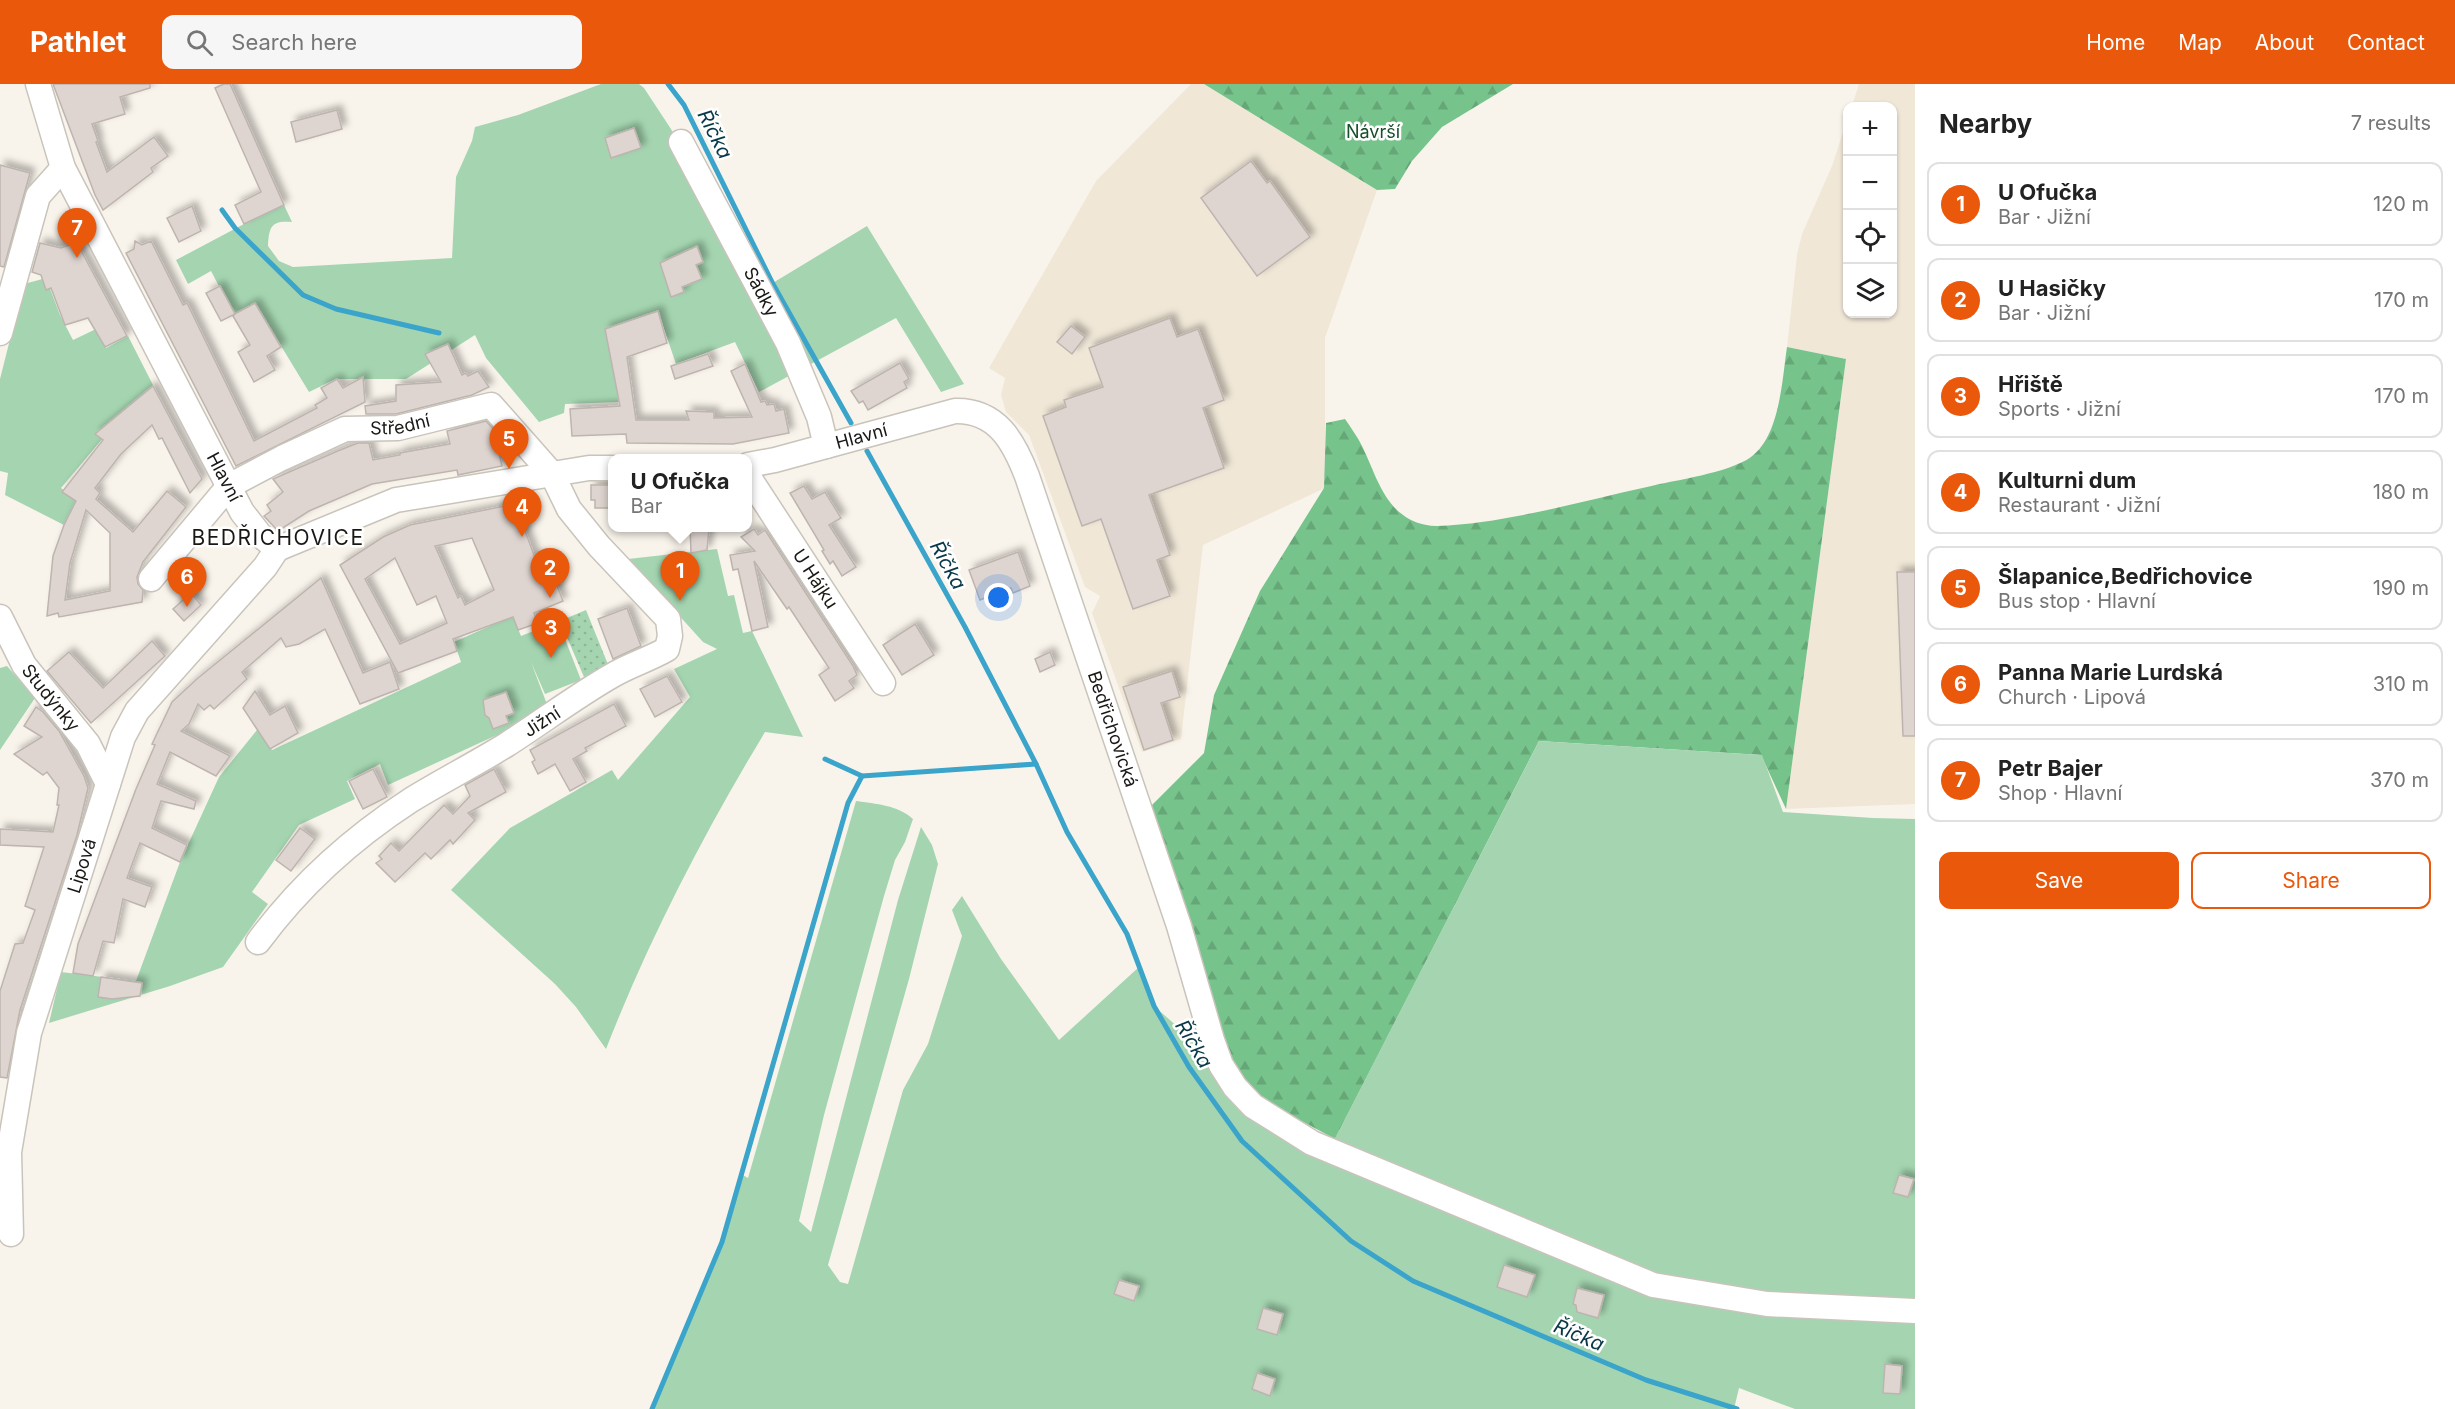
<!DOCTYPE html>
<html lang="en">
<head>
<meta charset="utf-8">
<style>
  body { margin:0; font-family:Inter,sans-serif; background:#f6f6f6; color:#222 }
  .controls { position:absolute; right:18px; top:18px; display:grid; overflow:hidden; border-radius:12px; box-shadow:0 2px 4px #0004 }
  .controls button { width:54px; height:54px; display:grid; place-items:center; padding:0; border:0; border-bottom:2px solid #e0e0e0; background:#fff; color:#222; font:30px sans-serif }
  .you { position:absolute; left:999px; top:514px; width:21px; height:21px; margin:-15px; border:4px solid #fff; border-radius:50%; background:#1a73e8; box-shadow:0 0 0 9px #1a73e833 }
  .badge { display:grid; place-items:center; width:39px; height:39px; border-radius:50%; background:#ea580c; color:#fff; font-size:20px; font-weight:700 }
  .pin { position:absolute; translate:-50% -50px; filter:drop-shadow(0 2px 3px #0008) }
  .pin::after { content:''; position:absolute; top:32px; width:21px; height:18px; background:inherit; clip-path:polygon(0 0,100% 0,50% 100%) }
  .popup { position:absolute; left:608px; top:370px; width:144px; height:78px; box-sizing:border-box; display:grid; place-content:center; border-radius:12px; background:#fff; filter:drop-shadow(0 2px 4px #0005); font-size:20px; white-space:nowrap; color:#767676 }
  .popup b { font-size:22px; color:#222 }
  .popup::after { content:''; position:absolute; left:50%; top:100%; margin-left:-12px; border:12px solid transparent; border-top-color:#fff }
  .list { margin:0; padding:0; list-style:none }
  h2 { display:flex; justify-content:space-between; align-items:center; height:78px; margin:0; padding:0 24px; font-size:26px }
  h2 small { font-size:20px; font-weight:400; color:#767676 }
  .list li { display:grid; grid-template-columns:39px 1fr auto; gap:18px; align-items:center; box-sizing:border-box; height:84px; margin:0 12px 12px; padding:0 12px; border:2px solid #e0e0e0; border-radius:12px }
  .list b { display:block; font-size:22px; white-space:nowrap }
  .list p { margin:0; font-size:20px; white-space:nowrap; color:#767676 }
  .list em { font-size:20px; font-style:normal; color:#767676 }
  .actions { display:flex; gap:12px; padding:18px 24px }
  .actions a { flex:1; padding:14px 0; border:2px solid #ea580c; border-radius:12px; text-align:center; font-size:21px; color:#ea580c }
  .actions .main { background:#ea580c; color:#fff }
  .icon { flex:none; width:33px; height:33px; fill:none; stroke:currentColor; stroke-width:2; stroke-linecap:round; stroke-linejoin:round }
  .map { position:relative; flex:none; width:1915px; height:1325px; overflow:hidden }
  header { display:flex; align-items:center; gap:36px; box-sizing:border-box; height:84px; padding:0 30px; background:#ea580c; color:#fff }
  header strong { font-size:28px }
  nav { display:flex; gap:33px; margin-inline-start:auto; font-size:21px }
  .search { width:420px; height:54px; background:#f6f6f6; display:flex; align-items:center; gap:15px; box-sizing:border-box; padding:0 21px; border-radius:12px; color:#767676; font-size:22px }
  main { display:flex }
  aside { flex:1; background:#fff }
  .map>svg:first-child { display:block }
  .built { fill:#f0e7d7 }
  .grass { fill:url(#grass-dots) }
  .forest { fill:url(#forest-firs) }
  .garden { fill:#a4d5b0 }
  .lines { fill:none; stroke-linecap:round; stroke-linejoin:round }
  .stream { stroke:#3ba4ca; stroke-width:5 }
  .building { fill:#dfd5d0; stroke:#beb4af; stroke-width:1.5; fill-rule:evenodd; filter:url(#shadow) }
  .minor-casing { stroke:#c9c4bb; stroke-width:27 }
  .minor { stroke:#fff; stroke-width:24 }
  .labels { text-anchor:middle; stroke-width:5; stroke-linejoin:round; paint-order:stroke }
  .park-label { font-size:18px; fill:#174f2b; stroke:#fff }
  .street-label { font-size:18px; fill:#1a1815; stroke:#fff }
  .water-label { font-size:20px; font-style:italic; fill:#093949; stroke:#fff }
  .quarter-label { font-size:21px; letter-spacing:1.5px; fill:#1a1815; stroke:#fff }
</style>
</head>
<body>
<header>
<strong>Pathlet</strong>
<div class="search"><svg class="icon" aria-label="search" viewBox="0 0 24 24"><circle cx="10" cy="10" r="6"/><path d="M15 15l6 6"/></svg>Search here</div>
<nav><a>Home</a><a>Map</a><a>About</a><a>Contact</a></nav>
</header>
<main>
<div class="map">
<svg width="1915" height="1325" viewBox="0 0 1915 1325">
  <defs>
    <pattern id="grass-dots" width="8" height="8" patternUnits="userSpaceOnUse" patternTransform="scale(1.5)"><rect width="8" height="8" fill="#a4d5b0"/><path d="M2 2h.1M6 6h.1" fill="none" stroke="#8db696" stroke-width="1.8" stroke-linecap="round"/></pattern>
    <pattern id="forest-firs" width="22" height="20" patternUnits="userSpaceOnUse" patternTransform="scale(1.5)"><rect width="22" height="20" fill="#77c38c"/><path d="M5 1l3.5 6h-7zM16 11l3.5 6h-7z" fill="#66a778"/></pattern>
    <filter id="shadow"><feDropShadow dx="5" dy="-5" stdDeviation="3" flood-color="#0004"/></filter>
  </defs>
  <rect width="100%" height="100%" fill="#f9f4eb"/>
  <g class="built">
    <polygon points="1191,0 1204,0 1377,106 1325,254 1325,404 1203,461 1181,655 1142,668 1092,529 1100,512 1085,503 1029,351 1006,328 1001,311 1005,294 989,284 1096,97"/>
    <polygon points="1859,0 1915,0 1915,720 1786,725 1846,275 1787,263 1797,171 1802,150 1832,82 1847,36 1848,230 1892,230 1892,22 1852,22"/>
  </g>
  <polygon class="grass" points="586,526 609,583 584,593 560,537"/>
  <g class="forest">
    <polygon points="1204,0 1513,0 1442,43 1412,77 1395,105 1377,106"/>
    <path d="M 1787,263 L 1846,275 L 1786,725 L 1761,671 L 1539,657 L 1335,1055 L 1259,1014 L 1240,995 L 1224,967 L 1148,725 L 1204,669 L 1214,611 L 1260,507 L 1324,404 L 1326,339 L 1345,335 C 1351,344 1357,352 1362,362 C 1375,388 1383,422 1411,436 C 1419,440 1429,442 1437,442 C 1508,439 1578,418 1647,403 C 1675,396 1729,389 1751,373 C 1780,352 1782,296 1787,263 Z"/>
  </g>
  <g class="garden">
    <path d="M 601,0 L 639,0 L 644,4 L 671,45 L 710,119 L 761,206 L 867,142 L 964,300 L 941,308 L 896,234 L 759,308 L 735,258 L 676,280 L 658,227 L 605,245 L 619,318 L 565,320 L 564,329 L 539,338 L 486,274 L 475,251 L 406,295 L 336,295 L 309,308 L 255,219 L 234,231 L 211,187 L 188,200 L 176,176 L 244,140 L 284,121 L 292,138 C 271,136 269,143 268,162 L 279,177 L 293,183 L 452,174 L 456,93 L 472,57 L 475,43 L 518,31 Z"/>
    <polygon points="46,194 60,231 73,256 96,245 106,264 128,252 153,301 97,348 103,354 61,404 76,416 64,441 5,411 8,389 0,387 0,295 24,200"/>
    <path d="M 717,465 L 728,512 L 734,511 L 743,549 L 752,547 L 803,653 L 765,648 C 704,749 649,855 606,965 L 576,923 L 555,900 L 451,806 L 510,744 L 612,686 L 618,696 L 690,613 L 674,585 L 717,565 L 703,558 L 628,475 Z"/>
    <polygon points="513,532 521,552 558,537 581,596 545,610 531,578 548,623 521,640 388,701 380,680 347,697 355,715 299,741 252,808 268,820 223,883 170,902 49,939 61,888 136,897 180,778 219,693 257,646 272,666 461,578 454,558"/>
    <polygon points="7,582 35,614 0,666 0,584"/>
    <path d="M 1539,657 L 1762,671 L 1783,728 L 1873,734 L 1915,735 L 1915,1325 L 1795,1325 L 1739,1304 L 1734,1325 L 652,1325 L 722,1158 L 741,1090 L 748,1094 L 856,717 C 876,720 898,721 913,735 L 905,758 L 895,776 L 884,812 L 824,1031 L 799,1137 L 811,1148 L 898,816 L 921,743 L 932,761 L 938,780 L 909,895 L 828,1181 L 840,1198 L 848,1200 L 903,1006 L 928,960 L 962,852 L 952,826 L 962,812 L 1001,875 L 1059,956 L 1139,883 L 1154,922 L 1221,981 L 1235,1003 L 1329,1066 Z"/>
  </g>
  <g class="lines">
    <g class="stream">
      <polyline points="668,0 684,21 773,200 851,339"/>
      <polyline points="222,126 235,144 303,211 336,225 439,249"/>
      <polyline points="867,367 965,543 1036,680 1067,748 1127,850 1154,922 1189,983 1242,1057 1351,1157 1413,1197 1646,1296 1737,1325"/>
      <polyline points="825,675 862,692 1036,680"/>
      <polyline points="652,1325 722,1158 848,719 862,692"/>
    </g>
  </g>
  <g class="building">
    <polygon points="53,0 150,0 150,4 120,13 125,30 92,40 98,57 96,58 107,88 154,53 168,72 151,84 153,88 103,126 95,111"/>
    <polygon points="224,0 230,0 284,121 244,140 235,121 261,108 215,4"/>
    <polygon points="337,26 342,45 296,58 291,38"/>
    <polygon points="634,44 641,64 611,74 605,54"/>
    <polygon points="1251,77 1267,99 1270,97 1310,153 1257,192 1201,114"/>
    <polygon points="0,81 30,89 4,183 0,182"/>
    <polygon points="192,122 201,147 179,158 167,134"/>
    <polygon points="135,157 142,161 151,157 183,221 187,219 254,357 317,324 315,321 327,314 321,304 337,295 343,304 363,293 365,318 236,382 126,169 134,165"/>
    <polygon points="40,159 61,164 74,159 76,162 78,161 127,252 105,263 88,234 65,241 51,204 46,206 41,191 32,188"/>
    <polygon points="697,162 703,178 696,181 702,195 682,203 684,208 671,213 660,179"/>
    <polygon points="220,202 235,230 255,219 281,263 267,272 275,286 254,298 238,268 250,261 233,232 235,230 221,237 206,209"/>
    <polygon points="658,227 667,259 627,273 636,336 689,336 686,327 714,328 714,334 752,333 731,287 745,280 761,318 765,317 767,321 774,320 776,327 784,325 789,349 733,360 627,359 626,350 572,352 570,325 620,322 605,245"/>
    <polygon points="1170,234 1177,253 1198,245 1224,316 1203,324 1224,384 1149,411 1170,471 1157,476 1170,512 1133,525 1101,435 1082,442 1043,332 1066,323 1064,316 1103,303 1089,264"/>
    <polygon points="1071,242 1085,253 1072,270 1057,258"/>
    <polygon points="448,260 462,291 466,289 468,292 478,287 489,303 472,311 396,330 366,330 365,322 396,317 396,301 441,298 425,270"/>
    <polygon points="708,270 713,282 675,295 671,282"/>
    <polygon points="900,279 909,295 904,298 907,304 868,326 863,317 859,319 851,307"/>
    <path d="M 153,302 L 202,395 L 190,409 L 162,354 L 159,355 L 152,341 L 121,370 L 95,404 L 100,409 L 96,415 L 133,448 L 167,407 L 186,423 L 143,478 L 137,493 L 138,500 L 143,506 L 142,518 L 59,533 L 58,529 L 47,532 L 53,472 L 64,441 L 76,417 L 62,408 L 103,356 L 95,350 ZM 86,426 L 110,449 L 110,507 L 65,516 L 70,479 Z"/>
    <polygon points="486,337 494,346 502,382 458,391 457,386 372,400 309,427 278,447 264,432 271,427 267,421 283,408 273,395 340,366 358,359 369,359 373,376 400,371 400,369 450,360 447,347"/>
    <polygon points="591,401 612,401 612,424 595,424 595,416 591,416"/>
    <polygon points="804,402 812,415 825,408 841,434 829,441 856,483 842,492 833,477 830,480 822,467 824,466 790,409"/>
    <path d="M 515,420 L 544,498 L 554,494 L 563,517 L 534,529 L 538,539 L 518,546 L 513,533 L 453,555 L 457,567 L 398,589 L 340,481 L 383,453 L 410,441 ZM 472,454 L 494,506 L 465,521 L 461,512 L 458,514 L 435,462 ZM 395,474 L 417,521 L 436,512 L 447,539 L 400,560 L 365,495 Z"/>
    <polygon points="690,444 709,444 707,466 691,469"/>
    <polygon points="754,445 758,451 765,446 853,582 857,591 849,597 854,604 835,617 819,591 829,584 789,523 787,525 754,477 768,543 752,547 738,485 733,486 730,471 755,467 741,453"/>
    <polygon points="1018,468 1030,502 1013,509 1011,504 980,516 969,486"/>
    <polygon points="1897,488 1915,488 1915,652 1903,652"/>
    <polygon points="321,494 363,589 390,578 399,605 360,620 325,545 299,560 286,563 281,554 242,588 247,595 214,625 210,621 204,626 198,620 189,640 181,647 230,672 216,692 170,668 157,700 196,717 194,725 161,717 152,744 187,761 180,778 140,759 127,794 152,803 145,823 123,815 114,859 103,857 93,892 73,889 78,860 136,705 155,661 152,660 172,618 198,594"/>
    <polygon points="191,509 201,521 184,537 173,525"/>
    <polygon points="627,524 641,562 613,575 598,535"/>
    <polygon points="915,540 934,571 902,591 883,561"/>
    <polygon points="152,557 165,572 91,639 47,587 69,568 103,604"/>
    <polygon points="1050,568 1055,581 1040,588 1035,575"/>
    <polygon points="1172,587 1180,613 1161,619 1173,656 1144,666 1123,603"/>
    <polygon points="667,592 682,618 655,633 640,605"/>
    <polygon points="255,607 270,631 285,622 298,649 270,665 243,624"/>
    <polygon points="506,608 514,629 506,632 509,639 493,645 489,634 485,631 483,616"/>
    <polygon points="614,620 626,642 585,664 587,667 573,675 586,698 570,707 555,680 538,690 532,678 535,676 530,666"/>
    <polygon points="36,623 43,628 59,647 84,692 88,704 77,751 20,926 7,994 0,993 0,907 15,860 23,859 35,826 25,822 44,763 0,761 0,745 53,748 59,721 57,721 59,704 47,688 43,691 14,670 42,653 24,642"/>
    <polygon points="373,685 387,713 363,725 349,697"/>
    <polygon points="494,685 506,708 468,729 475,736 453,760 450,756 431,775 425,769 395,798 376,779 382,775 379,772 391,759 399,767 444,721 453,730 470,712 465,701"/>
    <polygon points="300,744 315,755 291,787 276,776"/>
    <polygon points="101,893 142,899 140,912 112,915 98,913"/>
    <polygon points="1899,1091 1914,1095 1908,1113 1893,1109"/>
    <polygon points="1504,1181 1535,1191 1527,1213 1497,1203"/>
    <polygon points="1119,1196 1139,1202 1134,1217 1114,1210"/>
    <polygon points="1577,1204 1604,1211 1598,1234 1577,1228 1576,1221 1573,1220"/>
    <polygon points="1263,1224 1283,1230 1277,1251 1257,1245"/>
    <polygon points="1885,1280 1902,1282 1900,1310 1883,1309"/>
    <polygon points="1257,1289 1275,1295 1270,1312 1252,1305"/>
  </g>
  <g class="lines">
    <g class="minor-casing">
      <g id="minor">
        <path id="s1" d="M 38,0 L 63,84 L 242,428 L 260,451 L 277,465 L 396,416 L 589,384 L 612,384"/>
        <path id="s2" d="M 681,58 L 788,259 L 819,333 L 826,362"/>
        <polyline points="0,249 38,112 63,84"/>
        <path id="s3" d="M 748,381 L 775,376 L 955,327 C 997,326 1014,358 1027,392 L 1179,842 L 1212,956 L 1221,981 L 1235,1003 L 1253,1022 L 1312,1059 L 1653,1201 L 1767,1220 L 1915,1227"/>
        <path id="s4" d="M 748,392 L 883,599"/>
        <path id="s5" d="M 151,495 L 229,402 L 282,374 L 345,345 L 398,344 L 491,321 L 552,390 L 569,425 L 599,462 L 668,535 L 670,552 L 667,565 C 650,575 630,581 613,591 C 576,612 542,638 506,661 C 475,680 442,697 411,716 C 351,755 300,801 258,858"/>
        <path id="s6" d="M 0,533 L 24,581 L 88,660 L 108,700"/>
        <path id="s7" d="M 11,1150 L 9,1068 L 29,949 L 123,653 L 137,627 L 265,483 L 277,465"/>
      </g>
    </g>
    <use href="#minor" class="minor"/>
  </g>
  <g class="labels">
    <g class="park-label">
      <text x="1373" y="54">Návrší</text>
    </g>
    <g class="street-label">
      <text dy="6" stroke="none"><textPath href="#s2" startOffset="170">Sádky</textPath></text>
      <text dy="6" stroke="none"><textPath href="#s5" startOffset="306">Střední</textPath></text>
      <text dy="6" stroke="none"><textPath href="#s3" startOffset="117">Hlavní</textPath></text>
      <text dy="6" stroke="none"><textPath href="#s1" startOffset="436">Hlavní</textPath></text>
      <text dy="6" stroke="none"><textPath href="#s4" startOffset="123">U Hájku</textPath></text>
      <text dy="6" stroke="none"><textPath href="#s6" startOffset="96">Studýnky</textPath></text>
      <text transform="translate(542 638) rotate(-33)" y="6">Jižní</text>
      <text dy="6" stroke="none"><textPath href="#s3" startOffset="586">Bedřichovická</textPath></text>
      <text dy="6" stroke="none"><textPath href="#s7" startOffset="378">Lipová</textPath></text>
    </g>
    <g class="water-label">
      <text transform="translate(715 50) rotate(63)" y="7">Říčka</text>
      <text transform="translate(948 481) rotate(61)" y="7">Říčka</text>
      <text transform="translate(1194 960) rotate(59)" y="7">Říčka</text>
      <text transform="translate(1579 1251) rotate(23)" y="7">Říčka</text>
    </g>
    <g class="quarter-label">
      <text x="278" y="461">BEDŘICHOVICE</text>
    </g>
  </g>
</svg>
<div class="controls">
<button>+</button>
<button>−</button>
<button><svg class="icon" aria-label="locate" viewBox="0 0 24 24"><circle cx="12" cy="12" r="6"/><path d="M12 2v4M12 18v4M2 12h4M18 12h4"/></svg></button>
<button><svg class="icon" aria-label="layers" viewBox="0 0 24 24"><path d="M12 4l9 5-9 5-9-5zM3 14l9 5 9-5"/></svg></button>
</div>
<div class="you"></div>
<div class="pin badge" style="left:680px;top:517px">1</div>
<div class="popup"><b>U Ofučka</b>Bar</div>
<div class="pin badge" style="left:550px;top:514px">2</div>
<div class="pin badge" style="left:551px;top:574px">3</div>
<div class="pin badge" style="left:522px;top:453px">4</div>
<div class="pin badge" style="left:509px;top:385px">5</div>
<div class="pin badge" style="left:187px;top:523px">6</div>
<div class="pin badge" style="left:77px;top:174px">7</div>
</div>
<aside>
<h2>Nearby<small>7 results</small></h2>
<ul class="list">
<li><span class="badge">1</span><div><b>U Ofučka</b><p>Bar · Jižní</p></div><em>120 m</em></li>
<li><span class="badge">2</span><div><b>U Hasičky</b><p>Bar · Jižní</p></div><em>170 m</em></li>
<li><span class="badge">3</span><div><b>Hřiště</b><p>Sports · Jižní</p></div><em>170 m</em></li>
<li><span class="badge">4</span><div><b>Kulturni dum</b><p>Restaurant · Jižní</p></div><em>180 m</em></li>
<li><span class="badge">5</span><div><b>Šlapanice,Bedřichovice</b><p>Bus stop · Hlavní</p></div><em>190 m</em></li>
<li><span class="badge">6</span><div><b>Panna Marie Lurdská</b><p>Church · Lipová</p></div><em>310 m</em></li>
<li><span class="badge">7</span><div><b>Petr Bajer</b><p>Shop · Hlavní</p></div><em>370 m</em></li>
</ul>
<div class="actions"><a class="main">Save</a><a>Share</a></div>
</aside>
</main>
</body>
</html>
